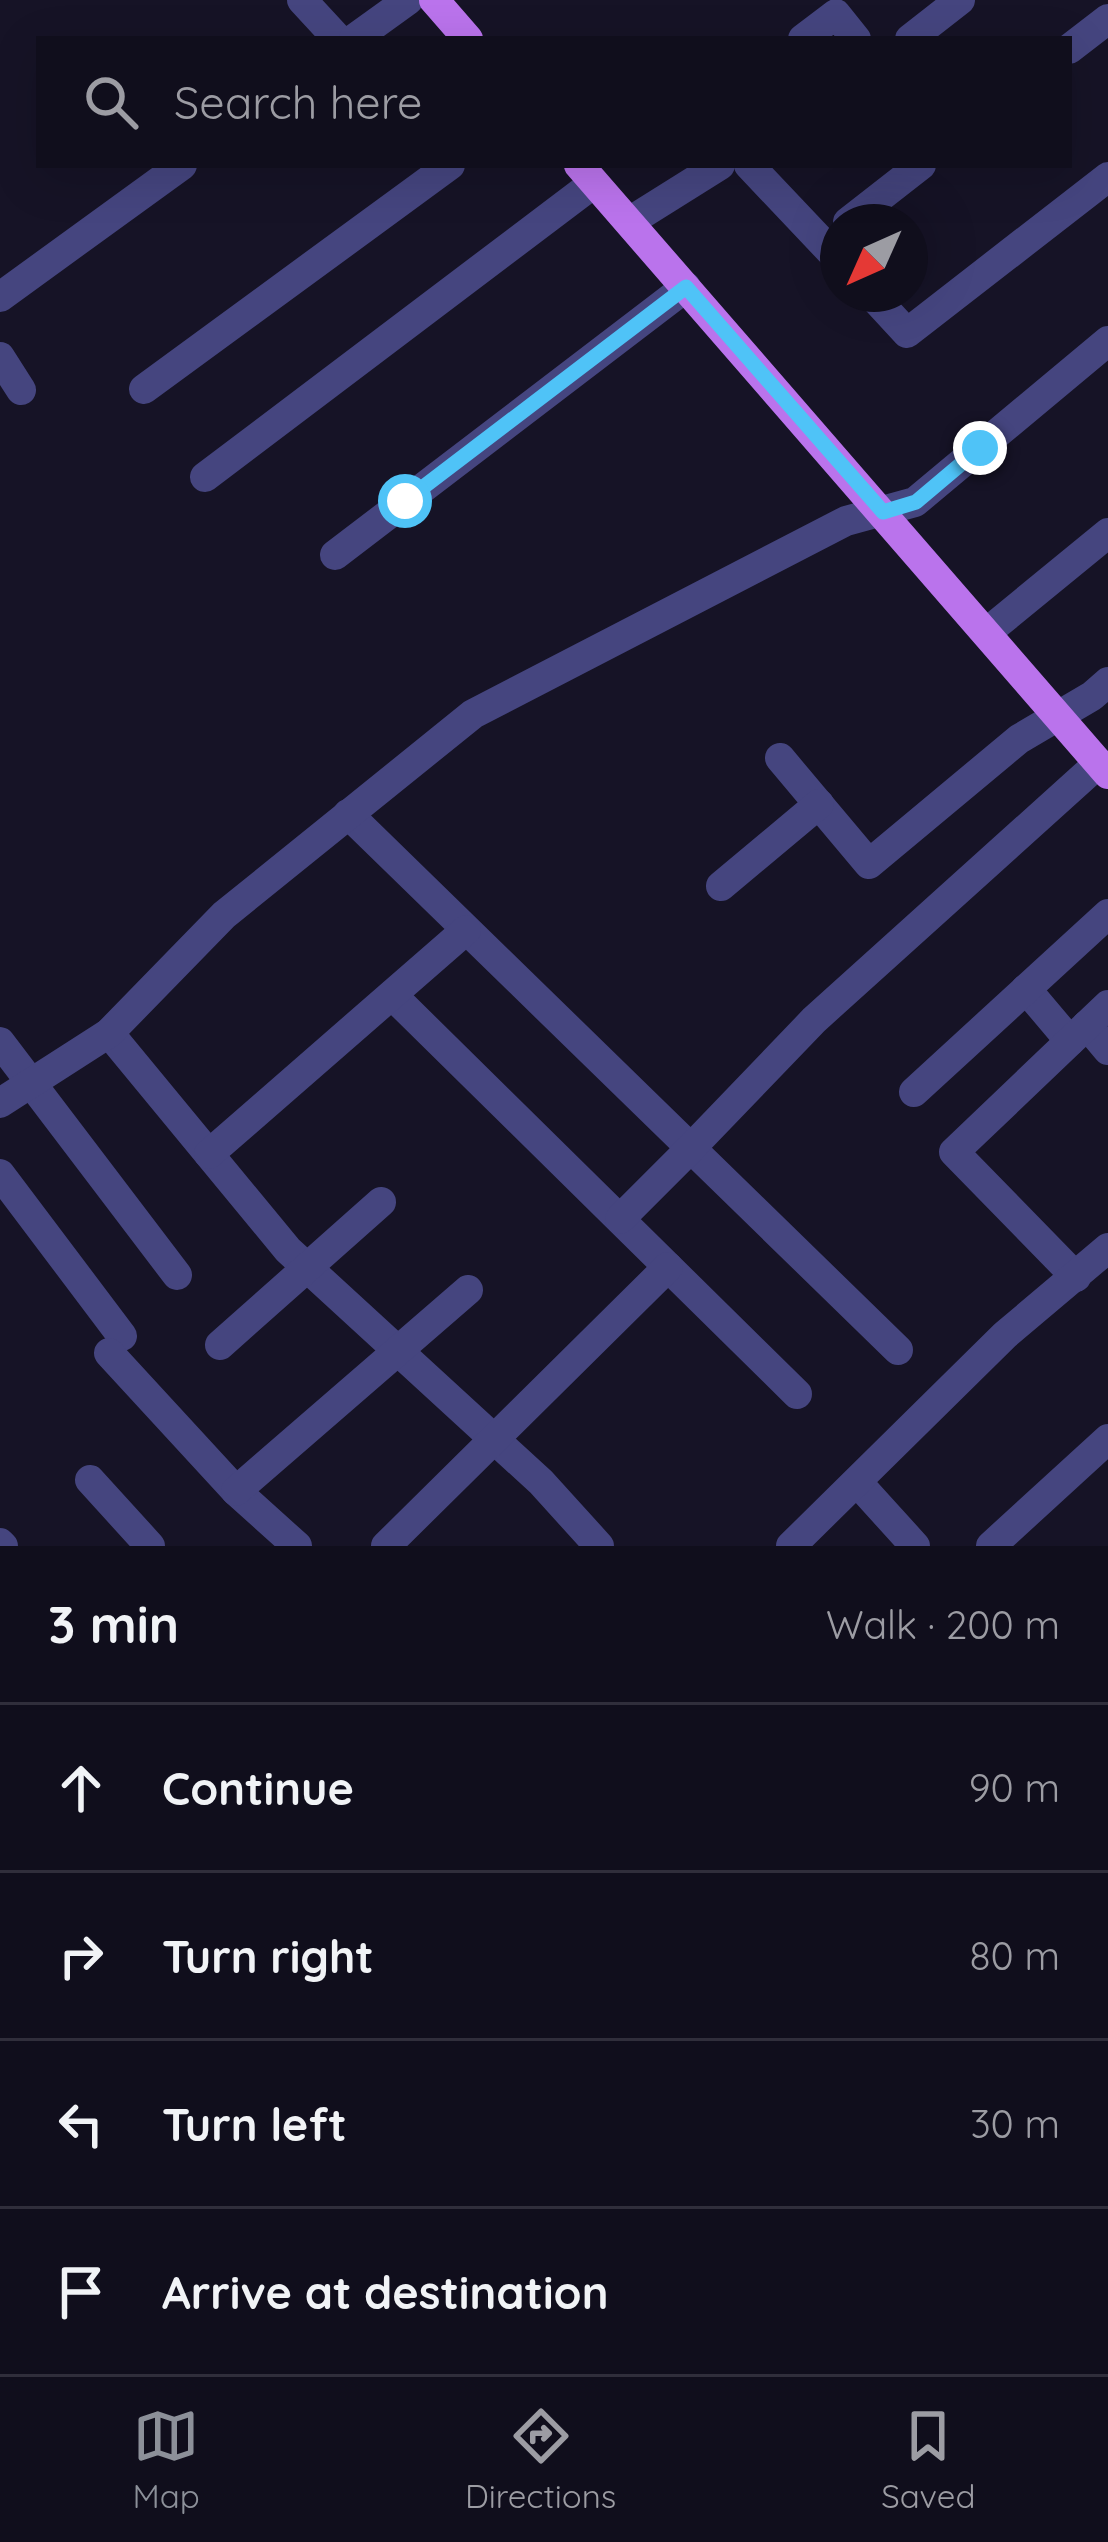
<!DOCTYPE html>
<html lang="en">
<head>
<meta charset="utf-8">
<style>
  body { margin:0; font-family:Quicksand,sans-serif; background:#1e1c29; color:#f1f3f6 }
  .compass { position:absolute; left:820px; top:204px; width:108px; height:108px; border-radius:50%; background:#100e1c; box-shadow:0 12px 48px #0002; rotate:225deg }
  .stop { position:absolute; width:36px; height:36px; margin:-27px; border:9px solid #4fc3f7; border-radius:50%; background:#fff }
  .stop.end { background:#4fc3f7; border-color:#fff; box-shadow:0 3px 12px #0008 }
  .list { margin:0; padding:0; list-style:none }
  h2 { display:flex; justify-content:space-between; align-items:center; height:156px; margin:0; padding:0 48px; font-size:51px }
  h2 small { font-size:39px; font-weight:400; color:#9c9ca3 }
  .list li { display:grid; grid-template-columns:78px 1fr auto; gap:36px; align-items:center; box-sizing:border-box; height:168px; padding:0 48px; border-top:3px solid #302e3b }
  .list b { display:block; font-size:45px; white-space:nowrap }
  .list em { font-size:39px; font-style:normal; color:#9c9ca3 }
  .icon { flex:none; width:66px; height:66px; fill:none; stroke:currentColor; stroke-width:2; stroke-linecap:round; stroke-linejoin:round }
  .map { position:relative; flex:none; width:1108px; height:1546px; overflow:hidden }
  .search { position:absolute; background:#100e1c; box-shadow:0 12px 48px #0002; left:36px; right:36px; top:36px; height:132px; display:flex; align-items:center; gap:30px; box-sizing:border-box; padding:0 42px; border-radius:0px; color:#9c9ca3; font-size:45px }
  .sheet { height:828px; background:#100e1c }
  nav { display:flex; justify-content:space-around; align-items:center; box-sizing:border-box; height:168px; border-top:3px solid #302e3b; background:#100e1c; font-size:33px; color:#9c9ca3 }
  nav a { display:grid; justify-items:center; gap:6px }
  nav .on { color:#8c9099 }
  .map>svg:first-child { display:block }
  .lines { fill:none; stroke-linecap:round; stroke-linejoin:round }
  .minor { stroke:#45457f; stroke-width:30 }
  .major { stroke:#ba73ec; stroke-width:30 }
  .route { stroke:#4fc3f7; stroke-width:15 }
</style>
</head>
<body>
<div class="map">
<svg width="1108" height="1546" viewBox="0 0 1108 1546">
  <rect width="100%" height="100%" fill="#161326"/>
  <g class="lines">
    <g class="minor">
      <polyline points="302,0 338,39"/>
      <polyline points="354,39 408,0"/>
      <polyline points="803,39 836,14 856,39"/>
      <polyline points="910,39 960,0"/>
      <polyline points="1069,49 1108,19"/>
      <polyline points="749,165 838,259"/>
      <polyline points="629,222 720,165"/>
      <polyline points="848,222 921,165"/>
      <polyline points="871,294 907,333 1108,177"/>
      <polyline points="0,297 182,165"/>
      <polyline points="0,357 21,390"/>
      <polyline points="144,389 450,165"/>
      <polyline points="205,477 594,183"/>
      <polyline points="335,555 686,287"/>
      <polyline points="986,633 1108,533"/>
      <polyline points="780,758 869,864 1019,739 1092,696 1108,682"/>
      <polyline points="348,814 898,1350"/>
      <polyline points="721,886 819,804"/>
      <polyline points="1026,989 1070,1041"/>
      <polyline points="392,995 797,1394"/>
      <polyline points="1087,1025 1108,1050"/>
      <polyline points="109,1033 288,1250 541,1482 599,1546"/>
      <polyline points="0,1042 177,1275"/>
      <polyline points="914,1092 1108,914"/>
      <polyline points="0,1103 109,1033 224,915 473,714 846,521 915,502 1108,341"/>
      <polyline points="209,1154 466,930"/>
      <polyline points="0,1174 122,1336"/>
      <polyline points="620,1219 691,1148 814,1020 1099,763"/>
      <polyline points="1076,1277 954,1152 1108,1005"/>
      <polyline points="220,1345 381,1202"/>
      <polyline points="109,1353 236,1491 297,1546"/>
      <polyline points="90,1480 150,1546"/>
      <polyline points="857,1482 915,1546"/>
      <polyline points="236,1491 468,1290"/>
      <polyline points="0,1543 3,1546"/>
      <polyline points="386,1546 668,1267"/>
      <polyline points="791,1546 1005,1335 1108,1248"/>
      <polyline points="991,1546 1108,1439"/>
    </g>
    <g class="major">
      <polyline points="434,0 468,39"/>
      <polyline points="579,165 1108,774"/>
    </g>
  </g>
  <g class="lines">
    <polyline class="route" points="405,501 686,287 883,512 916,502 980,448"/>
  </g>
</svg>
<svg class="compass" viewBox="-18 -18 36 36"><path d="M0-13l5 13h-10z" fill="#e53935"/><path d="M0 13l5-13h-10z" fill="#9c9ca3"/></svg>
<div class="stop" style="left:405px;top:501px"></div>
<div class="stop end" style="left:980px;top:448px"></div>
<div class="search"><svg class="icon" aria-label="search" viewBox="0 0 24 24"><circle cx="10" cy="10" r="6"/><path d="M15 15l6 6"/></svg>Search here</div>
</div>
<section class="sheet">
<h2>3 min<small>Walk · 200 m</small></h2>
<ul class="list">
<li><svg class="icon" aria-label="ahead" viewBox="0 0 24 24"><path d="M12 20V5M6 11l6-6 6 6"/></svg><div><b>Continue</b></div><em>90 m</em></li>
<li><svg class="icon" aria-label="right" viewBox="0 0 24 24"><path d="M7 20v-9h11M14 6l5 5-5 5"/></svg><div><b>Turn right</b></div><em>80 m</em></li>
<li><svg class="icon" aria-label="left" viewBox="0 0 24 24"><path d="M17 20v-9H6M10 6l-5 5 5 5"/></svg><div><b>Turn left</b></div><em>30 m</em></li>
<li><svg class="icon" aria-label="arrive" viewBox="0 0 24 24"><path d="M6 21V4h12l-3 4 3 4H6"/></svg><div><b>Arrive at destination</b></div></li>
</ul>
</section>
<nav>
<a class="on"><svg class="icon" aria-label="map" viewBox="0 0 24 24"><path d="M3 6l6-2 6 2 6-2v14l-6 2-6-2-6 2zM9 4v14M15 6v14"/></svg>Map</a>
<a><svg class="icon" aria-label="directions" viewBox="0 0 24 24"><path d="M12 3l9 9-9 9-9-9zM9 14v-3h6M13 9l2 2-2 2"/></svg>Directions</a>
<a><svg class="icon" aria-label="saved" viewBox="0 0 24 24"><path d="M7 4h10v16l-5-4-5 4z"/></svg>Saved</a>
</nav>
</body>
</html>
